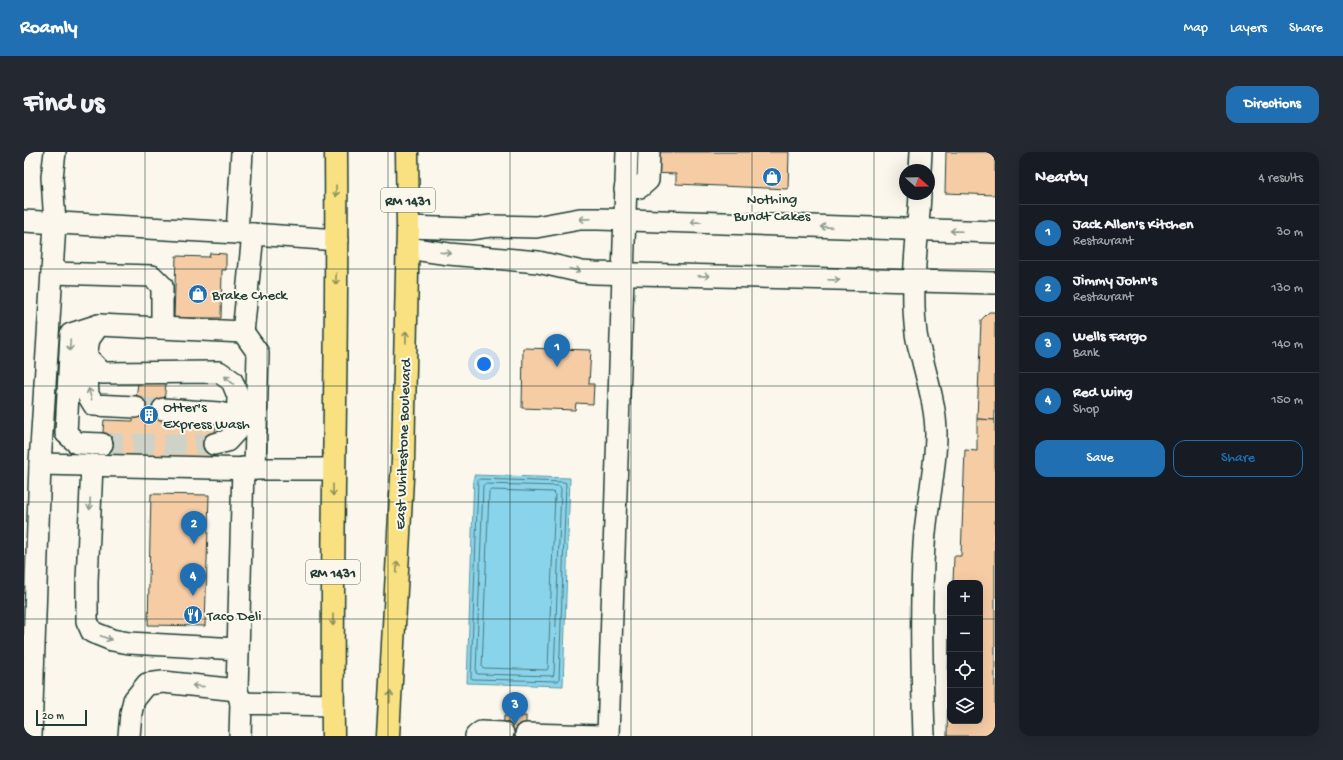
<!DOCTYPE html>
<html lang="en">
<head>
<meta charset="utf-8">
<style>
  body { margin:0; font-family:"Gochi Hand",sans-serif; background:#242831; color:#f1f3f6 }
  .controls { position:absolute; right:12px; bottom:12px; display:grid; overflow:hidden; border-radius:8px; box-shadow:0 4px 16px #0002 }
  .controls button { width:36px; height:36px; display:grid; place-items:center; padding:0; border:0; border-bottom:1px solid #363941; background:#171b24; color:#f1f3f6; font:20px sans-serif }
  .compass { position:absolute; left:875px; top:12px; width:36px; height:36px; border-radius:50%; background:#171b24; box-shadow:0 4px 16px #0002; rotate:110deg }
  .scale { position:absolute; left:12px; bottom:10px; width:51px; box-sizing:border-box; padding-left:4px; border:2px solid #1f3d34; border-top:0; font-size:11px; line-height:14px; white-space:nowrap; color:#1f3d34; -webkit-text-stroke:3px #fbf7ec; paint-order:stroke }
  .you { position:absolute; left:460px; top:212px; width:14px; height:14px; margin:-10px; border:3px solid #fff; border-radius:50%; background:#1a73e8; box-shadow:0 0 0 6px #1a73e833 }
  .badge { display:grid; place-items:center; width:26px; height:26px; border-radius:50%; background:#1f6fb2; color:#fff; font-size:13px; font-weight:700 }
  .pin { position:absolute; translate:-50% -33px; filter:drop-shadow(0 1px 2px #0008) }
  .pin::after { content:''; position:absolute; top:21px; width:14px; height:12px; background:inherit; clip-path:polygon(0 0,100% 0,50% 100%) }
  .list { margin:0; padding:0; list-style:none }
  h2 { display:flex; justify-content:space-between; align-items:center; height:52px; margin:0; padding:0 16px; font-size:17px }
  h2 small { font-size:13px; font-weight:400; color:#9ea1a6 }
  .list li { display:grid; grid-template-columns:26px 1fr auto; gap:12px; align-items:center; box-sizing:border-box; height:56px; padding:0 16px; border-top:1px solid #363941 }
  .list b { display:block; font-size:15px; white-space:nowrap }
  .list p { margin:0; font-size:13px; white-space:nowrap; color:#9ea1a6 }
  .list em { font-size:13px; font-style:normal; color:#9ea1a6 }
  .actions { display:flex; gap:8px; padding:12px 16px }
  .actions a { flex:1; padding:9px 0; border:1px solid #1f6fb2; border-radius:12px; text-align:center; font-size:14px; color:#1f6fb2 }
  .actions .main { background:#1f6fb2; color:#fff }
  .icon { flex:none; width:22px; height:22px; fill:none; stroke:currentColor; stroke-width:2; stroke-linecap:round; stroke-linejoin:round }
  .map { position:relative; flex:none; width:971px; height:584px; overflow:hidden; border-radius:12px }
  header { display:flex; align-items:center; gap:24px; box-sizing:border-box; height:56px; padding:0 20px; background:#1f6fb2; color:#fff }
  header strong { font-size:19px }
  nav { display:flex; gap:22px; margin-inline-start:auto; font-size:14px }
  .intro { display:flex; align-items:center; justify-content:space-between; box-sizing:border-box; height:96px; padding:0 24px }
  h1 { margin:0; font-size:28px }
  .button { padding:10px 18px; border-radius:12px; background:#1f6fb2; color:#fff; font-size:14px; font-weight:700 }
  main { display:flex; gap:24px; padding:0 24px }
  aside { flex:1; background:#171b24; border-radius:12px; box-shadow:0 4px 16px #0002 }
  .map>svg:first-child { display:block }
  .water { fill:#8ad4eb; stroke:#5f98a2 }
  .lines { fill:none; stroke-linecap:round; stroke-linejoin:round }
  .shore { stroke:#4a797d; stroke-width:1 }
  .building { fill:#f6cca5; stroke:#1f3d34 }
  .minor-tunnel { stroke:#cfd2c7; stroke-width:21; stroke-dasharray:21 10; stroke-linecap:butt }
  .minor-casing { stroke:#1f3d34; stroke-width:24 }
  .major-casing { stroke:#1f3d34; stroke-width:25 }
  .minor { stroke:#fbf7ec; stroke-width:21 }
  .major { stroke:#f9e181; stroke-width:22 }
  .oneway { stroke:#8c8f5a }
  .oneway2 { stroke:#8d9a90 }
  .grid { fill:none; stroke:#1f3d34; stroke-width:1; stroke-opacity:0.55 }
  .labels { text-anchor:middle; stroke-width:4; stroke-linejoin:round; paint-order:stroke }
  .shield { fill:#fbf7ec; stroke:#61756b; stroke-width:1 }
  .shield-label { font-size:14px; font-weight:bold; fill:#1f3d34 }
  .poi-label { font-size:15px; fill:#1f3d34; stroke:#fbf7ec; text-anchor:start }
  .street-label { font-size:15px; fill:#1f3d34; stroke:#fbf7ec }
</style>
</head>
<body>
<header>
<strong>Roamly</strong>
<nav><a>Map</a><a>Layers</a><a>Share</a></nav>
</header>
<div class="intro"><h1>Find us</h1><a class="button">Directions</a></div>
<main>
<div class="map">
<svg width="971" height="584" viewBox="0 0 971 584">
  <rect width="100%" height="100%" fill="#fbf7ec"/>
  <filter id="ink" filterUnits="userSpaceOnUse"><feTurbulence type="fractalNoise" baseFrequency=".025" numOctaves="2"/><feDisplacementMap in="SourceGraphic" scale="8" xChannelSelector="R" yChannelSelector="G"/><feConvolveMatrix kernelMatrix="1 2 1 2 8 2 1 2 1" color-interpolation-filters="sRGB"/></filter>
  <g filter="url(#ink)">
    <polygon class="water" points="450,323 546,326 539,534 443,531"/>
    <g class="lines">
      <g class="shore">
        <polygon points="456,327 540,330 542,331 535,528 534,529 449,527 447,526 454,329"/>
        <polygon points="461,332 535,334 537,336 530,522 529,524 454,522 452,521 459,334"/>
        <polygon points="467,338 529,340 531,342 524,516 523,518 460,516 458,515 465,340"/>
      </g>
    </g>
    <g class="building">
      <polygon points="627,0 765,0 764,37 652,32 652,22 626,21"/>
      <polygon points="922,0 971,0 971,43 921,41"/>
      <polygon points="186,101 202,102 202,118 198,118 197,166 150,166 152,104 185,105"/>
      <polygon points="965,160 971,160 971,268 953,267 957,168"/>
      <polygon points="499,196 567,198 565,232 570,232 569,252 552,251 551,258 498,256"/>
      <polygon points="114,231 142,231 138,271 192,275 190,306 77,302 80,268 109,269"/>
      <polygon points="953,267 971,268 971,584 923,584 925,482 926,569 956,569 956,431 929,431 930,404 937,404 941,298 953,299"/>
      <polygon points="127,342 185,343 181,474 124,473"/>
      <polygon points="480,564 502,564 502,584 479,584"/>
    </g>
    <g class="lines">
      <g class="minor-tunnel">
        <polyline points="111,255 139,257"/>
        <polyline points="78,292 190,292"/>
      </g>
      <g class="minor-casing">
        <g id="minor">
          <polyline points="896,18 897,0"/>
          <polyline points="601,37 616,35 624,28 625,0"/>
          <path d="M 896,42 C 894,88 886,135 892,181 C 893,191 897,201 899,210 C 905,234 912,258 912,282 C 912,319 902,356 900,393 C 896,457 898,520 900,584"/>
          <polyline points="0,69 213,81 313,88"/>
          <polyline points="384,75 445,77 467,74 512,75 556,67 574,67 971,80"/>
          <polyline points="213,81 218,0"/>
          <polyline points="383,96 425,102 514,110 558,120 571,121 971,131"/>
          <polyline points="28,121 128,124 138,134 138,176"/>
          <polyline points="75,173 219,180 234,201 231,317"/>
          <polyline points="219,181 229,82"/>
          <polyline points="62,204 64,243 70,253 111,255"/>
          <polyline points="139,257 195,261 208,264 213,278"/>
          <polyline points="78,292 53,291 42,281 47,182 75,173 65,187 62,204 78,221 195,220 208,229 214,244 213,278 203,289 190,292"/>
          <polyline points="16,312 231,317 309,317"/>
          <polyline points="68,313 63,429 63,469 68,480 88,488 105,491 214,497"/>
          <polyline points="217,551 213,538 219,316"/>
          <polyline points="502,582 576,584"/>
          <polyline points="7,584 16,312 31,72 28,25 31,0"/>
          <polyline points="105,584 107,561 110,548 123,532 139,530 213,538"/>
          <polyline points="216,584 217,551 309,553"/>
          <polyline points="452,584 457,580 479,581"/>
          <polyline points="584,584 603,0"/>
        </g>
      </g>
      <g class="major-casing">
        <g id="major">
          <path d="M 309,584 C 307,389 314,195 312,0"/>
          <polyline points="364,584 379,308 384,75 383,0"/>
        </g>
      </g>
      <use href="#minor" class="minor"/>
      <use href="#major" class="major"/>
    </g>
    <defs><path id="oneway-shaft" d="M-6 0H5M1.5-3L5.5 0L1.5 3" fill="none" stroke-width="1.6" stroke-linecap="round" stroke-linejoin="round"/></defs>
    <g class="oneway">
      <use href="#oneway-shaft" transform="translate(312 39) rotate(90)"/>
      <use href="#oneway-shaft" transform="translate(312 127) rotate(91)"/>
      <use href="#oneway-shaft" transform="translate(382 185) rotate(-89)"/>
      <use href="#oneway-shaft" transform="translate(309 338) rotate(90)"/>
      <use href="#oneway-shaft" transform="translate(373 415) rotate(-87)"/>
      <use href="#oneway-shaft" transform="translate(309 468) rotate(90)"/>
      <use href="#oneway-shaft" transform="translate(366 545) rotate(-87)"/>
    </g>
    <g class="oneway2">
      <use href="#oneway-shaft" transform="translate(561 67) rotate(178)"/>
      <use href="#oneway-shaft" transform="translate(672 70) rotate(-178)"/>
      <use href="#oneway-shaft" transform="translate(802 75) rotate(-178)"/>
      <use href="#oneway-shaft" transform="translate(932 79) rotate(-178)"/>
      <use href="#oneway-shaft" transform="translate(422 101) rotate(7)"/>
      <use href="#oneway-shaft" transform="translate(551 118) rotate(14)"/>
      <use href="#oneway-shaft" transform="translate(680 124) rotate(2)"/>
      <use href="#oneway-shaft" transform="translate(810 128) rotate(2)"/>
      <use href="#oneway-shaft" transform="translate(46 193) rotate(93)"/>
      <use href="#oneway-shaft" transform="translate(205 228) rotate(-137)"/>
      <use href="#oneway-shaft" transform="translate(66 242) rotate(-106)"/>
      <use href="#oneway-shaft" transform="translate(66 352) rotate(92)"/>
      <use href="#oneway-shaft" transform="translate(82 486) rotate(21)"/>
      <use href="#oneway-shaft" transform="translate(174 534) rotate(-174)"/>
    </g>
  </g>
  <path class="grid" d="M 121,0 L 121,584M 243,0 L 243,584M 364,0 L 364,584M 486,0 L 486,584M 607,0 L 607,584M 728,0 L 728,584M 850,0 L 850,584M 0,117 L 971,117M 0,234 L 971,234M 0,350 L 971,350M 0,467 L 926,467M 956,467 L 971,467"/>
  <defs>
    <g id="shop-disc" transform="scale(1)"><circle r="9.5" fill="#1f6fb2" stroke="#fbf7ec"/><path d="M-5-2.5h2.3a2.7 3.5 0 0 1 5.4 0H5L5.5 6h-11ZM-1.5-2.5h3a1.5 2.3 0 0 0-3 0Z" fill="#fff"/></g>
    <g id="building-disc" transform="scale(1)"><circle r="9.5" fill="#1f6fb2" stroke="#fbf7ec"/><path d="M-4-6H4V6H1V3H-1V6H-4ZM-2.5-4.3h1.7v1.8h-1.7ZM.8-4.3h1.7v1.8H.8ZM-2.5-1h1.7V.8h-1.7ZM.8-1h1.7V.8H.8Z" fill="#fff"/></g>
    <g id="restaurant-disc" transform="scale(1)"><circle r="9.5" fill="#1f6fb2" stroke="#fbf7ec"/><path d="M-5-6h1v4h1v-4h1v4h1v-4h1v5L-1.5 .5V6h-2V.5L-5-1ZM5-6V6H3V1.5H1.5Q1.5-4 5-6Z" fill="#fff"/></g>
  </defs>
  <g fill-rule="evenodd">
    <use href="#shop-disc" x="748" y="25"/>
    <use href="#shop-disc" x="174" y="142"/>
    <use href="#building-disc" x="125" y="263"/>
    <use href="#restaurant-disc" x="169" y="463"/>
  </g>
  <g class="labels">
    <g class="shield">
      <rect x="357" y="36" width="54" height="24" rx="3"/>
      <rect x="282" y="408" width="54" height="24" rx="3"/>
    </g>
    <g class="shield-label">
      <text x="384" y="53">RM 1431</text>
      <text x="309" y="425">RM 1431</text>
    </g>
    <g class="poi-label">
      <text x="748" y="51" text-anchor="middle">Nothing<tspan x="748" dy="17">Bundt Cakes</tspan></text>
      <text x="188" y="147">Brake Check</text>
      <text x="139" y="259">Otter's<tspan x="139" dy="17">Express Wash</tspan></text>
      <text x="183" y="468">Taco Deli</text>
    </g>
    <g class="street-label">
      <text transform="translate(378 292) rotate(-88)" y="5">East Whitestone Boulevard</text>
    </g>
  </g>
</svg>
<div class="controls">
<button>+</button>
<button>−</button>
<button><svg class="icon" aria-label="locate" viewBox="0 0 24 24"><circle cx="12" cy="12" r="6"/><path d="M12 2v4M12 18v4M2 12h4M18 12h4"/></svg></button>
<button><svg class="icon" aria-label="layers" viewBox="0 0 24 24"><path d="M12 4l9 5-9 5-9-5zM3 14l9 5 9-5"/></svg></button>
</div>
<svg class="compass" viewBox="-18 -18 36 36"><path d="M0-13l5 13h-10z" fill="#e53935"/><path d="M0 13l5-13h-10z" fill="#9ea1a6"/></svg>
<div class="scale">20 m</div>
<div class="you"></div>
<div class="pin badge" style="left:533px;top:215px">1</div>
<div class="pin badge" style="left:170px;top:392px">2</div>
<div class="pin badge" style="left:491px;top:573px">3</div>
<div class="pin badge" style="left:169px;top:444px">4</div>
</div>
<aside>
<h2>Nearby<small>4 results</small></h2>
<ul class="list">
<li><span class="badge">1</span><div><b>Jack Allen's Kitchen</b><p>Restaurant</p></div><em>30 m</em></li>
<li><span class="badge">2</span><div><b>Jimmy John's</b><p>Restaurant</p></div><em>130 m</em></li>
<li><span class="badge">3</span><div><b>Wells Fargo</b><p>Bank</p></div><em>140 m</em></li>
<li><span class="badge">4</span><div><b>Red Wing</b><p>Shop</p></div><em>150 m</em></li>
</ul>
<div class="actions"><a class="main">Save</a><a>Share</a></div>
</aside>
</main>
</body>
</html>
